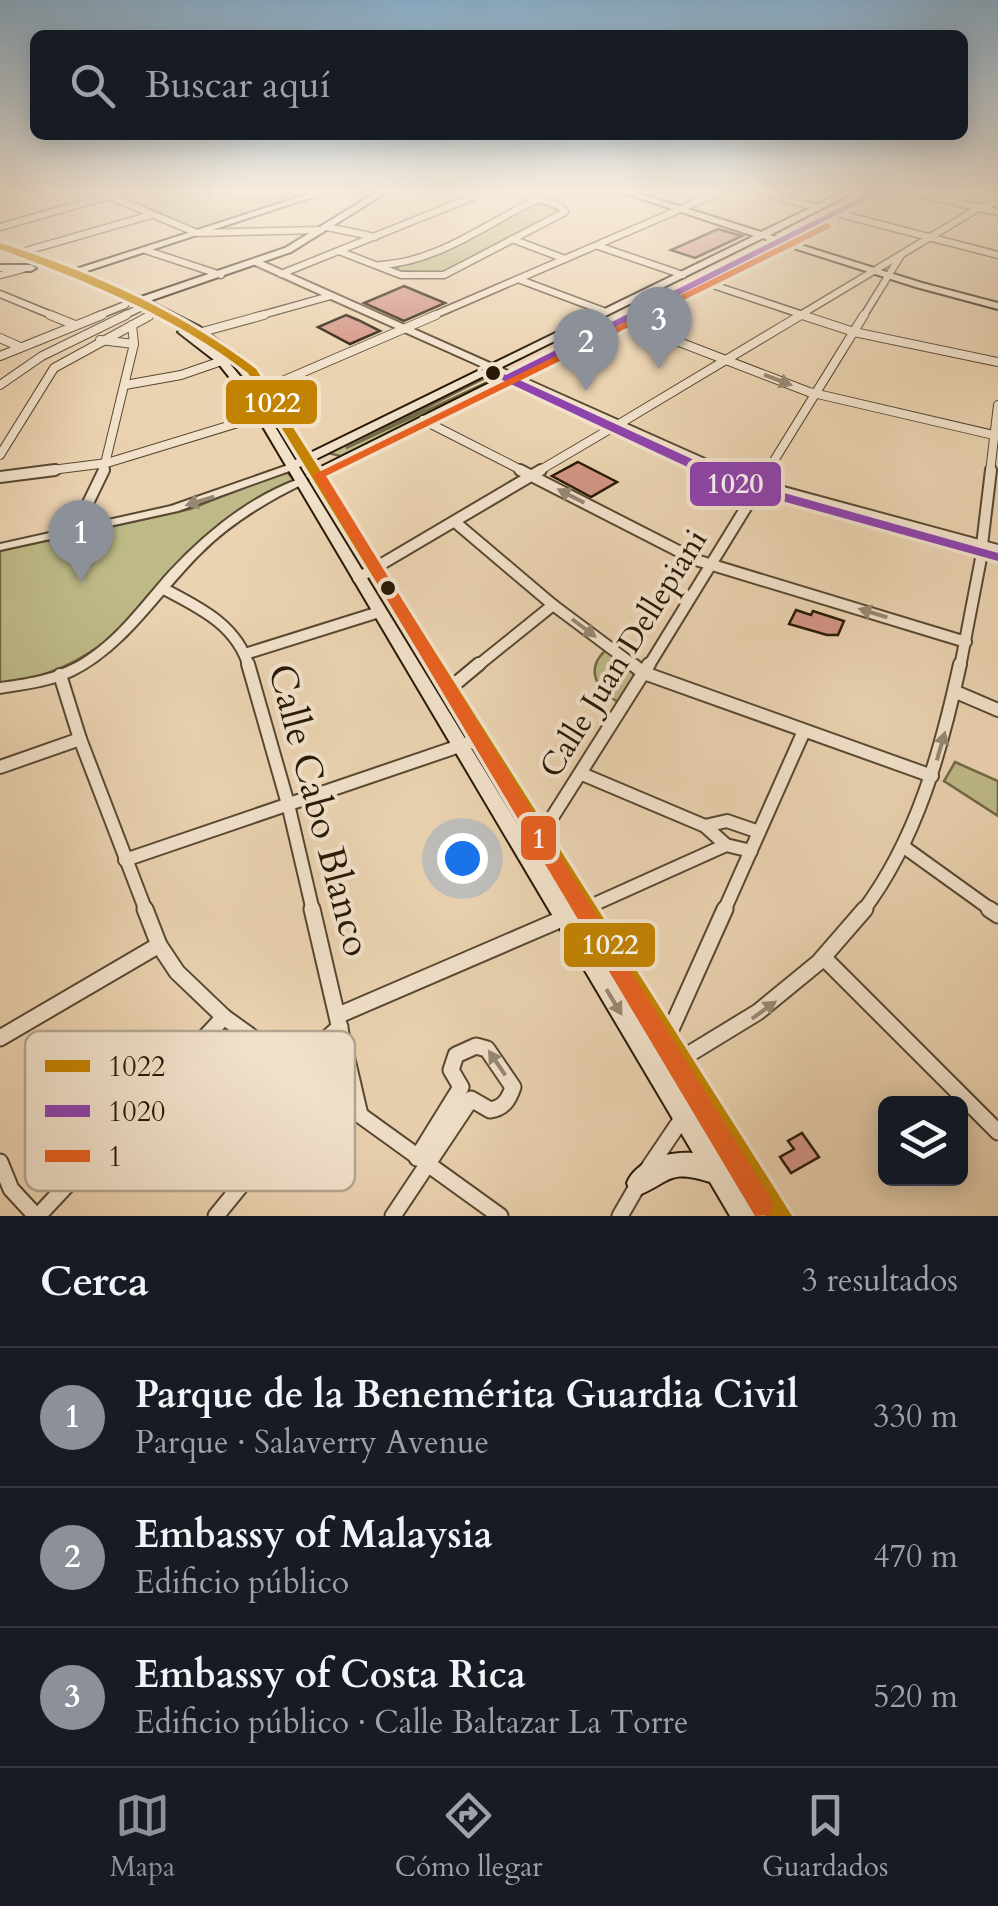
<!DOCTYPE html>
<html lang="es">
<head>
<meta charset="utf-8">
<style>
  body { margin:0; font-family:Cardo,serif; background:#20242c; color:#f1f3f6 }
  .controls { position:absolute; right:30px; bottom:30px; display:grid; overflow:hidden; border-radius:15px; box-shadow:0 5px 25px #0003 }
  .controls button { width:90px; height:90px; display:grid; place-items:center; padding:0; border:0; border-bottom:2px solid #363941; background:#171b24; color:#f1f3f6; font:50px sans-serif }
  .you { position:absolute; left:462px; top:858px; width:35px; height:35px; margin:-25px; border:8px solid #fff; border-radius:50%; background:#1a73e8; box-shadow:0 0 0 15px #1a73e833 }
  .badge { display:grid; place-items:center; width:65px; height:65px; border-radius:50%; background:#8c9099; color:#fff; font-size:32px; font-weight:700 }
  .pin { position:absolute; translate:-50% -82px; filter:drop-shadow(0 2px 5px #0008) }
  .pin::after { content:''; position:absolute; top:52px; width:35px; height:30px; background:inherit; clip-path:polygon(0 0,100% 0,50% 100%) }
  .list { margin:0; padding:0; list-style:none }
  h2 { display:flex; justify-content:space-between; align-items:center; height:130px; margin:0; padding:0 40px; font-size:42px }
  h2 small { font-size:32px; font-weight:400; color:#9ea1a6 }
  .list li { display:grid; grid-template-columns:65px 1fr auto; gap:30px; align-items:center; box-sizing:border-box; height:140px; padding:0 40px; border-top:2px solid #363941 }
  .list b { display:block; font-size:38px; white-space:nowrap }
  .list p { margin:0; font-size:32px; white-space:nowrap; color:#9ea1a6 }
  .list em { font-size:32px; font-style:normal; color:#9ea1a6 }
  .icon { flex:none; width:55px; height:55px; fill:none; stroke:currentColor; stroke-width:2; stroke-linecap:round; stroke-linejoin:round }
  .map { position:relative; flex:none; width:998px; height:1216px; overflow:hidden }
  .search { position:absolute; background:#171b24; box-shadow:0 5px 25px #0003; left:30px; right:30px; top:30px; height:110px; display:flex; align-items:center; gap:25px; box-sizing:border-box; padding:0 35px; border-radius:15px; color:#9ea1a6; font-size:38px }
  .sheet { height:550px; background:#171b24 }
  nav { display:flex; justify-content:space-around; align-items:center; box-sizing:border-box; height:140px; border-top:2px solid #363941; background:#171b24; font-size:28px; color:#9ea1a6 }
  nav a { display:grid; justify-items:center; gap:5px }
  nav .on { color:#8c9099 }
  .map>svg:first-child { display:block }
  .green { fill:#beba87; stroke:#726a46; stroke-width:2.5 }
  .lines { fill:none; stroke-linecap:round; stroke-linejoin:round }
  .stream { stroke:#6e7770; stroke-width:2.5 }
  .building { fill:#d39586; stroke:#271906; stroke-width:2.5 }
  .minor-far4-casing { stroke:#584831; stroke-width:9 }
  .minor-far3-casing { stroke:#584831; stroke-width:10 }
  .minor-far2-casing { stroke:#584831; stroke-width:14 }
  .minor-far1-casing { stroke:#584831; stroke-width:16 }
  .minor-casing { stroke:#584831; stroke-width:19 }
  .tertiary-casing { stroke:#584831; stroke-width:4 }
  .secondary-casing { stroke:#271906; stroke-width:4 }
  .minor-far4 { stroke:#f2e2cc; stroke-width:6 }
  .minor-far3 { stroke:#f2e2cc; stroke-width:8 }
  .minor-far2 { stroke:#f2e2cc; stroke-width:10 }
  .minor-far1 { stroke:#f2e2cc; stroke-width:12 }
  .minor { stroke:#f2e2cc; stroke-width:15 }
  .tertiary { fill:#f2e2cc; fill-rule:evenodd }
  .secondary { fill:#f2e2cc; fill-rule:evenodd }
  .bus-1-casing { stroke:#f2e2cc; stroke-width:7 }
  .bus-2-casing { stroke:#f2e2cc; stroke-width:7 }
  .bus-3-casing { stroke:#f2e2cc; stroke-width:7 }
  .bus-1 { fill:#c38302; fill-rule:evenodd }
  .bus-2 { fill:#8e44ad; fill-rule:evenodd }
  .bus-3 { fill:#e86121; fill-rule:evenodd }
  .oneway { fill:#978873 }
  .bus-dot { fill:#271906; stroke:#f2e2cc; stroke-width:4 }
  .labels { text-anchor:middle; stroke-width:8; stroke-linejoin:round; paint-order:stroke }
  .street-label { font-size:32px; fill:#271906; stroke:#f2e2cc }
  .near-street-label { font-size:38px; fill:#271906; stroke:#f2e2cc }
  .key { fill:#f2e2cc; stroke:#b5a691; stroke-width:2.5 }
  .key-label { font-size:28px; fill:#271906 }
  .line-badge { stroke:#f2e2cc; stroke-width:4 }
  .badge-label { font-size:28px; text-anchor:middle; font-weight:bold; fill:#fff }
</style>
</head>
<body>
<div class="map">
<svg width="998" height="1216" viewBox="0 0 998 1216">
  <rect width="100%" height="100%" fill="#ebd3b1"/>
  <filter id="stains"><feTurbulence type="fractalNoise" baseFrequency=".002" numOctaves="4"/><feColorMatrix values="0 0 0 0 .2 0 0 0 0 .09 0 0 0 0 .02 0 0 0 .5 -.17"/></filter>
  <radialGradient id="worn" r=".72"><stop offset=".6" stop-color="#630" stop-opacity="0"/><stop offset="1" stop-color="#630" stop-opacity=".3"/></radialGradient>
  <g class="green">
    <polygon points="133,192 311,192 196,230 121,196"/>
    <polygon points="545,204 560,212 443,274 397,271 398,266 465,242 529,205"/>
    <polygon points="479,376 485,378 346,448 490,381 344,457 328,453 327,450"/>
    <path d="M 282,473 L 288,473 L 294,480 C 279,490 261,497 247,508 C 166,572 113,675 0,683 L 0,551 L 190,509 Z"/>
    <polygon points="371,579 375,579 472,737 460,735 369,582"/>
    <path d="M 607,649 L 633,670 L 634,677 L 618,702 C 595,689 585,668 607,649 Z"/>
    <polygon points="955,762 998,781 998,816 944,781"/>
  </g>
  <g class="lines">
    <polyline class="stream" points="39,195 48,192"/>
  </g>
  <g class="building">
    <polygon points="718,229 742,236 695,258 671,250"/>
    <polygon points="404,286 445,303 404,321 364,303"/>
    <polygon points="346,315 358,320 380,331 350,344 318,327"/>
    <polygon points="578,462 617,482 591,497 552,476"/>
    <polygon points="796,610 811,615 813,611 844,621 838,635 827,635 789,624"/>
    <polygon points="802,1133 819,1157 791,1173 780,1157 794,1149 788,1141"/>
  </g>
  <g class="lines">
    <g class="minor-far4-casing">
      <g id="minor-far4">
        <polyline points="72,192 91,201"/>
        <polyline points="761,192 818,208"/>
        <polyline points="911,192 998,212"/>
        <polyline points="109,196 197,233 321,230"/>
        <polyline points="836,213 998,255"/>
        <polyline points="0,227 122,192"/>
        <polyline points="327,227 375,237"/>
        <polyline points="512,239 565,259"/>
        <polyline points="598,246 683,275"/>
        <polyline points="145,250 221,275"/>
        <polyline points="339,251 401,275 444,275 565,212 560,206 519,192"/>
        <polyline points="19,253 151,215"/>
        <path d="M 380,265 C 439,262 486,223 538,199"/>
        <polyline points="281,274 485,192"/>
        <polyline points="0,275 23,269"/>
        <polyline points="518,279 606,312"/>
        <polyline points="701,281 809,317"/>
        <polyline points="0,294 56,317"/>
        <polyline points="95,317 125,305"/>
        <polyline points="121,317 146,305"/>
        <polyline points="255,317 330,296"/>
        <polyline points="430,317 720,192"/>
        <polyline points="797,317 977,209 998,201"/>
        <polyline points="863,317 901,255"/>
      </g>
    </g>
    <g class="minor-far3-casing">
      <g id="minor-far3">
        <polyline points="50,315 75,325"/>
        <polyline points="802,315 854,332 998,362"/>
        <polyline points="622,320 809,392 998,436"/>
        <polyline points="202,332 264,315"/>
        <polyline points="0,338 20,347"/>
        <polyline points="100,340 134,344"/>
        <polyline points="0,356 102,315"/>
        <polyline points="0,385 42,356 126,315"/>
        <polyline points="125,385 181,375 236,356"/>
        <polyline points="264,389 436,315"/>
        <polyline points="423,420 525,472"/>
        <polyline points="619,424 801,315"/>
        <polyline points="0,455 54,368 149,316"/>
        <polyline points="36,472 107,463 277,411"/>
        <polyline points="103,472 134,344 132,325"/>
        <polyline points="537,472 610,429"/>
        <polyline points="767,472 864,315"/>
        <polyline points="990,472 998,405"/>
      </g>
    </g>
    <g class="minor-far2-casing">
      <g id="minor-far2">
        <polyline points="520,470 696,560 966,642"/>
        <polyline points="0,477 55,470"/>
        <polyline points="455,522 553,605 636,667"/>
        <polyline points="74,532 104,470"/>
        <polyline points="982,545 991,470"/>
        <polyline points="358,578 541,470"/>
        <path d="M 164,589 C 200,608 237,625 249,667"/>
        <polyline points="245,654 379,612"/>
        <polyline points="476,667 553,605"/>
        <polyline points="648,667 769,470"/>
        <polyline points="960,667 982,553"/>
      </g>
    </g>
    <g class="minor-far1-casing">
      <g id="minor-far1">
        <polyline points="248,664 288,804 313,911"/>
        <polyline points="632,664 644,673 932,776"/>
        <polyline points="60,675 80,739 146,911"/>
        <polyline points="449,689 479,664"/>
        <polyline points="956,692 998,710"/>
        <polyline points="0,767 80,739"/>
        <polyline points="582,774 705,826 726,845 751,851"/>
        <polyline points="705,826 727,821 759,832"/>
        <polyline points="520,844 541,835 649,664"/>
        <polyline points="904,847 993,911"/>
        <polyline points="125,860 480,739"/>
        <polyline points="586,908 726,845"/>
        <polyline points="724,911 804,731"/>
        <path d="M 863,911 C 917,839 941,751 960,664"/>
      </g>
    </g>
    <g class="minor-casing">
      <g id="minor">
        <polyline points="145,909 159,945 177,972 224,1017 500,1216"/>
        <polyline points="312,909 360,1115"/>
        <polyline points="989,909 998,915"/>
        <polyline points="825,959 998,1132"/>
        <polyline points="339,1015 564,918"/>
        <polyline points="668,1036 725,909"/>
        <polyline points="0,1038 159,945"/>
        <polyline points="281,1059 316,1048 340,1027"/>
        <polyline points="681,1059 758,1012 819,962 865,909"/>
        <polyline points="0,1162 11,1189 36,1216"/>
        <polyline points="648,1169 700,1092"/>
        <polyline points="38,1216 224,1017"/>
        <polyline points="216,1216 320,1088"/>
        <path d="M 393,1216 L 471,1099 L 490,1110 C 504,1108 509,1099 513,1087 L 487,1049 L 476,1046 L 456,1055 L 451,1070 L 461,1087 L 417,1158"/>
        <polyline points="620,1216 639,1183"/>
      </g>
    </g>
    <g class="tertiary-casing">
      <g id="tertiary">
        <polygon points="253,260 259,260 743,476 998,545 998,553 735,480 253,264"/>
        <polygon points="291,464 296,467 295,469 178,511 0,550 0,544 171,506"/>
        <path d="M 299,479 L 304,482 L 303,484 C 266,502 230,524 201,553 C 159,594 128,648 74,675 C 51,686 25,689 0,693 L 0,683 C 31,679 61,674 87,656 C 120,634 143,601 168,573 C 204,534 249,497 299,479 Z"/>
      </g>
    </g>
    <g class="secondary-casing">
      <g id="secondary">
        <path d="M 315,192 L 328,192 L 81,273 L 141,297 L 285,248 L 377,192 L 387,192 L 291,252 L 149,301 L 200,327 L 256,369 L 310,453 L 754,236 L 621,192 L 634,192 L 761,232 L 843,192 L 854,192 L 770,235 L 779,238 L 871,192 L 882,192 L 788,241 L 922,283 L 998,303 L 998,309 L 916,287 L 781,244 L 324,475 L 792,1216 L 765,1216 L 313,480 L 306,476 L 309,473 L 304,465 L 299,467 L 757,1216 L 730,1216 L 710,1182 C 668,1169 672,1181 639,1195 L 630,1192 L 627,1183 C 636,1160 669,1151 693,1153 L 246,398 L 218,363 L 178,332 L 187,330 L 226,359 L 257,397 L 295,460 L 300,458 L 248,373 L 221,351 L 192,331 L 140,304 L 133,304 L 129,299 L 0,249 L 0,243 L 73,270 ZM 763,238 L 772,242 L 319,468 L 314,460 Z"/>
        <polygon points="0,265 31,265 36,268 31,271 0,271"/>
      </g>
    </g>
    <use href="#minor-far4" class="minor-far4"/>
    <use href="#minor-far3" class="minor-far3"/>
    <use href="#minor-far2" class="minor-far2"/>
    <use href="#minor-far1" class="minor-far1"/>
    <use href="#minor" class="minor"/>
    <use href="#tertiary" class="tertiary"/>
    <use href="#secondary" class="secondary"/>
    <g class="bus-1-casing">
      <path id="bus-1" d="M 0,243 C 91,272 180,311 256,369 L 792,1216 L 765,1216 L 248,373 C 173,315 88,282 0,249 Z"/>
    </g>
    <g class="bus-2-casing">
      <polygon id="bus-2" points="871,192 882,192 515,378 738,480 998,553 998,561 728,486 481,370 487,367 506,375"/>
    </g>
    <g class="bus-3-casing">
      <polygon id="bus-3" points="827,223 831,226 830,228 326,476 770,1197 773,1206 770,1215 755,1216 313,475"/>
    </g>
    <use href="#bus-1" class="bus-1"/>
    <use href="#bus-2" class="bus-2"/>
    <use href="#bus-3" class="bus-3"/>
  </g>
  <defs><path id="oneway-solid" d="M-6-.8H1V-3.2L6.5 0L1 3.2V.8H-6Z" transform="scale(2.5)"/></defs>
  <g class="oneway">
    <use href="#oneway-solid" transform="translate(778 380) rotate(21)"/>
    <use href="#oneway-solid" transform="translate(571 496) rotate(-153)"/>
    <use href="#oneway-solid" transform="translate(200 501) rotate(163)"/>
    <use href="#oneway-solid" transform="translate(873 613) rotate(-163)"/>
    <use href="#oneway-solid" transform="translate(584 628) rotate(37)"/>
    <use href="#oneway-solid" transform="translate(941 746) rotate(-74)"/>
    <use href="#oneway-solid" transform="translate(614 1002) rotate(59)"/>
    <use href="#oneway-solid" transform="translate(764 1010) rotate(-36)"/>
    <use href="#oneway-solid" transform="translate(497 1063) rotate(-124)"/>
  </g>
  <linearGradient id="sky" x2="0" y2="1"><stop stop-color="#8ab4d4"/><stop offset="0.53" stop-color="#f6ebdc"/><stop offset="1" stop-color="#f6ebdc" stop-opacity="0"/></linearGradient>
  <rect width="998" height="362" fill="url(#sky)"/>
  <g class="bus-dot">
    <circle cx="493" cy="373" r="9"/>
    <circle cx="388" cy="588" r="9"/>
  </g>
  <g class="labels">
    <g class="street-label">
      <text transform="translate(623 653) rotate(-58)" y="11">Calle Juan Dellepiani</text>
    </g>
    <g class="near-street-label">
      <text transform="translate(320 810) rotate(75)" y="13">Calle Cabo Blanco</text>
    </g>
  </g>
  <rect x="25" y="1031" width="330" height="160" rx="15" class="key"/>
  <rect x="45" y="1060" width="45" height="12" fill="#c38302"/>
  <rect x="45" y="1105" width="45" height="12" fill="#8e44ad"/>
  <rect x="45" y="1150" width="45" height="12" fill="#e86121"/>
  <g class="key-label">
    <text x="108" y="1076">1022</text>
    <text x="108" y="1121">1020</text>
    <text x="108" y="1166">1</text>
  </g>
  <g class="line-badge">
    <rect x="224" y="378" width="95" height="48" rx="10" fill="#c38302"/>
    <rect x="688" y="460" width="95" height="48" rx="10" fill="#8e44ad"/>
    <rect x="519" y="814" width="39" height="48" rx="10" fill="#e86121"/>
    <rect x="562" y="921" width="95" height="48" rx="10" fill="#c38302"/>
  </g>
  <g class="badge-label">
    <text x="272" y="412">1022</text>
    <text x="735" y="493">1020</text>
    <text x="539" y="848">1</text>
    <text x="610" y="954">1022</text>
  </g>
  <rect width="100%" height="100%" filter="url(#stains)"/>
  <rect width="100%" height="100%" fill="url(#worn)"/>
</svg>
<div class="controls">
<button><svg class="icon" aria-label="layers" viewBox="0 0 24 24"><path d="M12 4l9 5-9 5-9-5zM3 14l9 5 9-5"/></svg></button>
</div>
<div class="you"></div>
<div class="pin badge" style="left:81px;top:582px">1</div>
<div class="pin badge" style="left:586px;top:391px">2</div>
<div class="pin badge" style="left:659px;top:369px">3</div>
<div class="search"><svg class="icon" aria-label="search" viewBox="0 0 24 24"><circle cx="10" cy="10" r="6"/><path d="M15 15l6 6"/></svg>Buscar aquí</div>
</div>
<section class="sheet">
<h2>Cerca<small>3 resultados</small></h2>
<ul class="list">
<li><span class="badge">1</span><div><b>Parque de la Benemérita Guardia Civil</b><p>Parque · Salaverry Avenue</p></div><em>330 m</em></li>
<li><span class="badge">2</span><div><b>Embassy of Malaysia</b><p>Edificio público</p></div><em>470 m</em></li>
<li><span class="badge">3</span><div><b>Embassy of Costa Rica</b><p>Edificio público · Calle Baltazar La Torre</p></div><em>520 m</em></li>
</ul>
</section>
<nav>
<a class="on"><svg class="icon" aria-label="map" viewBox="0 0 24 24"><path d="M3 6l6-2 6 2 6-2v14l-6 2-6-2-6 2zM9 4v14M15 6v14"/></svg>Mapa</a>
<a><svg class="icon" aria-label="directions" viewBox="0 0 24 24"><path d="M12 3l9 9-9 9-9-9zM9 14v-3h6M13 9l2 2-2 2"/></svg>Cómo llegar</a>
<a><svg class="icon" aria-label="saved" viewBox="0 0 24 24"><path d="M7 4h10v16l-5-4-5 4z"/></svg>Guardados</a>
</nav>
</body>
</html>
